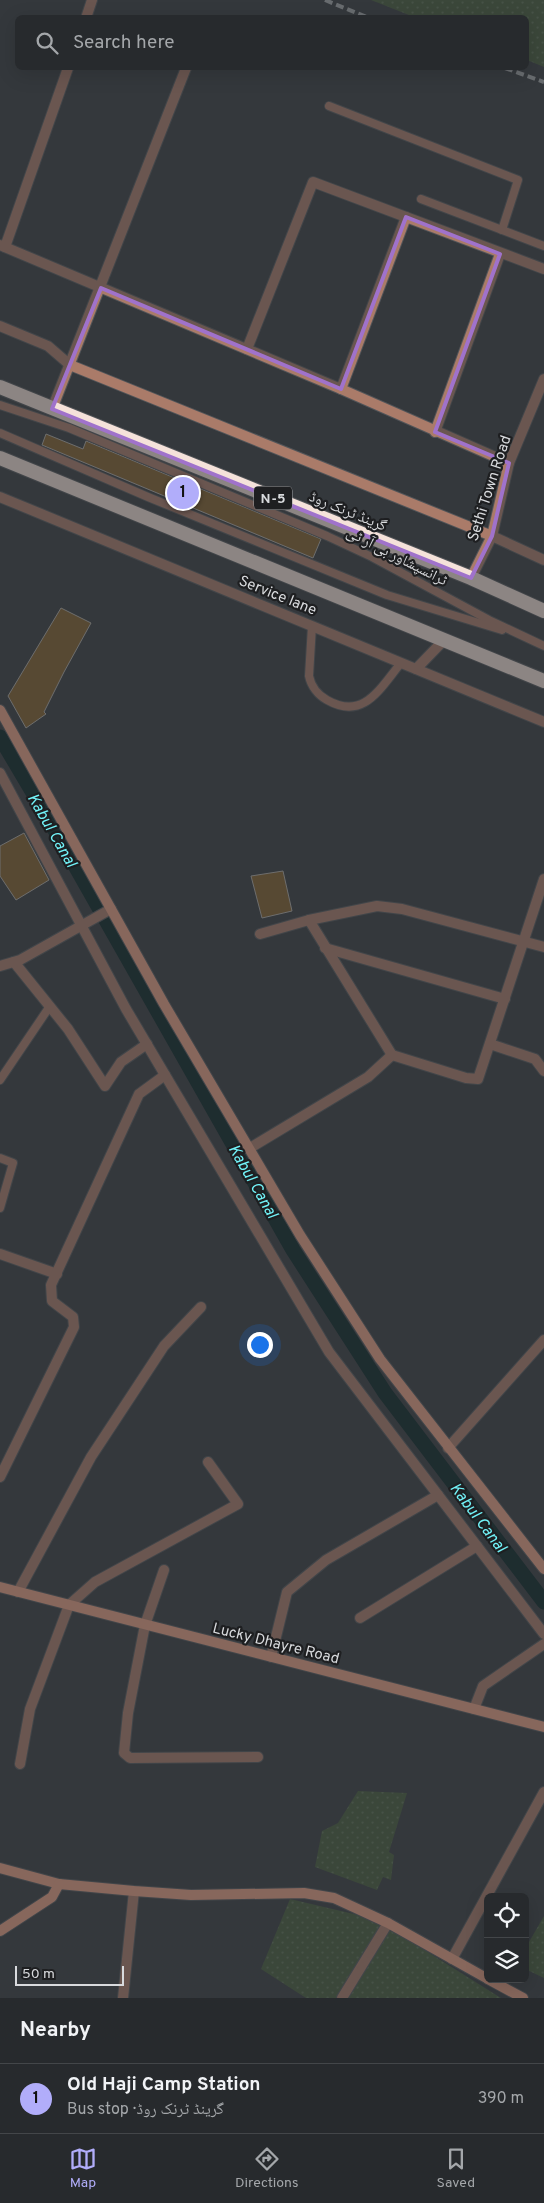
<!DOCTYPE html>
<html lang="en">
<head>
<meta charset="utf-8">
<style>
  body { margin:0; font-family:Overpass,"Noto Naskh Arabic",sans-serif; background:#333639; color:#f1f3f6 }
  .controls { position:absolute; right:15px; bottom:15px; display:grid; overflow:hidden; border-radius:8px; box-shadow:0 5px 20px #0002 }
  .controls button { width:45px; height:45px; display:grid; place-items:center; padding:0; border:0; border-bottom:1px solid #434649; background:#272a2d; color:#f1f3f6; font:25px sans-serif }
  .scale { position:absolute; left:15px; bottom:12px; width:109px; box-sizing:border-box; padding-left:5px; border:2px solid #d8dadd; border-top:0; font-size:14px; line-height:18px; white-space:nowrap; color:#d8dadd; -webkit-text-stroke:4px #1e1f21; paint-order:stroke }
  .you { position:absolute; left:259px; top:1344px; width:18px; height:18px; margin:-12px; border:4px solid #fff; border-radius:50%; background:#1a73e8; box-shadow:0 0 0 8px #1a73e833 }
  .badge { display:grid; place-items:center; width:32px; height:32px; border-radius:50%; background:#b1adfa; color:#111; font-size:16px; font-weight:700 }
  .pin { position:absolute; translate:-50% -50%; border:2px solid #fff; box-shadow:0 1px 5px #0006 }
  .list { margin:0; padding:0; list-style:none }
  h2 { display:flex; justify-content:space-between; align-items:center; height:65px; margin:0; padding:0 20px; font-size:21px }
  h2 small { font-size:16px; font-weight:400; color:#a4a7aa }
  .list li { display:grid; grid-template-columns:32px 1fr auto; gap:15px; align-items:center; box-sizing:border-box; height:70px; padding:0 20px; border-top:1px solid #434649 }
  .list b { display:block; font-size:19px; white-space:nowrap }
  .list p { margin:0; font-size:16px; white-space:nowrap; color:#a4a7aa }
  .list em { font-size:16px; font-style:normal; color:#a4a7aa }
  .icon { flex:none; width:28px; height:28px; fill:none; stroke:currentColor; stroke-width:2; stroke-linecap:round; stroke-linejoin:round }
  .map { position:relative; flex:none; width:544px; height:1998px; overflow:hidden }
  .search { position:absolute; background:#272a2d; box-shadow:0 5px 20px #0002; left:15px; right:15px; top:15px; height:55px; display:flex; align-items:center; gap:12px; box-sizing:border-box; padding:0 18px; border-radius:8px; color:#a4a7aa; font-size:19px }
  .sheet { height:135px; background:#272a2d }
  nav { display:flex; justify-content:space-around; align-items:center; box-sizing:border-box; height:70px; border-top:1px solid #434649; background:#272a2d; font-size:14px; color:#a4a7aa }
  nav a { display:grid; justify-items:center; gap:2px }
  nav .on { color:#b1adfa }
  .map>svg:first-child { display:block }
  .grass { fill:url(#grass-dots) }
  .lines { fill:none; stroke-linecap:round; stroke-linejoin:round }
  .canal { stroke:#031f21; stroke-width:15 }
  .building { fill:#825e28; stroke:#b1ada8 }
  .service-casing { stroke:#525559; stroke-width:10 }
  .minor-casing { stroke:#525559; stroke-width:12 }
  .tertiary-casing { stroke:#525559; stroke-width:12 }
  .secondary-casing { stroke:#525559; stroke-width:12 }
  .trunk-casing { stroke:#525559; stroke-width:16 }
  .service { stroke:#aa7b69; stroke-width:8 }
  .minor { stroke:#aa7b69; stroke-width:10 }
  .tertiary { stroke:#aa7b69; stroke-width:10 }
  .secondary { stroke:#ea9f83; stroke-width:10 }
  .trunk { stroke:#f5e2da; stroke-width:14 }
  .rail { stroke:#a7aaad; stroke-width:4; stroke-dasharray:8 4; stroke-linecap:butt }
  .marked { fill:none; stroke:#a072cb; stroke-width:4; stroke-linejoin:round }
  .labels { text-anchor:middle; stroke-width:4.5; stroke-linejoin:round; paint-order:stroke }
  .shield { fill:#1e1f21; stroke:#a0a2a5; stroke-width:1 }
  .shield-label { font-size:14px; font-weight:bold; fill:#d8dadd }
  .street-label { font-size:15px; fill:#d8dadd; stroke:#1e1f21 }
  .water-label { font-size:16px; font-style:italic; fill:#72f4f9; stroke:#1e1f21 }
</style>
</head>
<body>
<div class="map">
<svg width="544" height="1998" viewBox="0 0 544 1998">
  <defs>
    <pattern id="grass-dots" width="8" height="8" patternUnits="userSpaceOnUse" patternTransform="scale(1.25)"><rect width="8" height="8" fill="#435a39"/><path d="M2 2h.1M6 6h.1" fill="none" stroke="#5d7155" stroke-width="1.8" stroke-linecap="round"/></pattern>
  </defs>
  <rect width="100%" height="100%" fill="#34383c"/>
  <g class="grass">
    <polygon points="371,0 544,0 544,67 527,60 526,18 414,17"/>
    <polygon points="358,1791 407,1793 389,1852 394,1855 391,1880 383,1877 377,1890 315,1867 322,1831 338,1823"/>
    <polygon points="290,1899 375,1919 501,1998 306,1998 261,1969"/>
    <polygon points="544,1916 544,1978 525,1969 525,1949"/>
  </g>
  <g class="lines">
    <polyline class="canal" points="0,737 52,825 293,1250 385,1393 544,1602"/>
  </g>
  <g class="building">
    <polygon points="46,434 83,449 86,441 321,539 313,558 42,445"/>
    <polygon points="61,608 91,623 64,672 44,712 46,714 26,728 8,696"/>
    <polygon points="24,833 49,880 16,900 0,876 0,846"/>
    <polygon points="283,871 292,911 262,918 251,876"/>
  </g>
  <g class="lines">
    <g class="service-casing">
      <g id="service">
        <polyline points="329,106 518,180 502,230"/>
        <polyline points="421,199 544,246"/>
        <polyline points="0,405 69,428 327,536 372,557 489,620 544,646"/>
        <polyline points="0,433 148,497 387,595 502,630"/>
        <path d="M 312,626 L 309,676 C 311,686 318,695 327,700 C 364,721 380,688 401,663"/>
        <polyline points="0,1080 50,1006"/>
        <polyline points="0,1158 13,1163 0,1208"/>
      </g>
    </g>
    <g class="minor-casing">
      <g id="minor">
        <polyline points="86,18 92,0"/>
        <polyline points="0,245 341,389 509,463"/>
        <polyline points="5,247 68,68"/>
        <polyline points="247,349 313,182 544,269"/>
        <polyline points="341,389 406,217"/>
        <polyline points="52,409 186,68"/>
        <polyline points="435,432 500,254"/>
        <polyline points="0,773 126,1009 329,1352 544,1634"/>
        <polyline points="260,934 309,920"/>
        <polyline points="325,948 505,999"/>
        <polyline points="14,962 68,1029 105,1086 121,1062 147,1044"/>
        <polyline points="0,966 20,960 111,909"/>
        <polyline points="490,1044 535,1059 544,1071"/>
        <polyline points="392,1055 309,920 377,906 402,909 544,947"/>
        <polyline points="250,1148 368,1077 392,1055 466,1078 478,1079 544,879"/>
        <polyline points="0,1254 57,1274"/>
        <polyline points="448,1448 544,1340"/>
        <polyline points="0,1477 74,1327 73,1317 52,1301 51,1285 139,1094 165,1075"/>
        <polyline points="164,1570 145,1625 128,1713 124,1753 130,1758 258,1757"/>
        <polyline points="18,1592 91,1457 164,1346 201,1307"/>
        <polyline points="360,1618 477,1546"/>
        <polyline points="271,1657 287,1592 326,1560 438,1495"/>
        <polyline points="474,1709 483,1686 544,1644"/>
        <polyline points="20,1764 30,1709 69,1605 95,1582 238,1504 208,1462"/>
        <polyline points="452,1959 544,1792"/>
        <polyline points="123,1998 134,1891"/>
        <polyline points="342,1998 388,1923"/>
      </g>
    </g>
    <g class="tertiary-casing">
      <g id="tertiary">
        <polyline points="0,326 48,346 70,365 492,536 544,560"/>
        <polyline points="0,497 544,722"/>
        <polyline points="471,578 492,536 509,463 544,379"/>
        <polyline points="416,669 445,639"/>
      </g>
    </g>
    <g class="secondary-casing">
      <g id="secondary">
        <polyline points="0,710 164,1004 300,1235 380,1359 544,1569"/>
        <polyline points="0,1587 544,1727"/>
        <polyline points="0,1868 59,1884 134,1891 191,1895 304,1893 334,1898 388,1923 488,1979"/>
        <polyline points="0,1931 52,1897 59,1884"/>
        <polyline points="488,1979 523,1998"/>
      </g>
    </g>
    <g class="trunk-casing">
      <g id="trunk">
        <polyline points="0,387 471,578 544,611"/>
        <polyline points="0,458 544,681"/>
      </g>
    </g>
    <use href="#service" class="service"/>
    <use href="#minor" class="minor"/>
    <use href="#tertiary" class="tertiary"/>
    <use href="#secondary" class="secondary"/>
    <use href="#trunk" class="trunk"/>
    <g class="rail">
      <polyline points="325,0 369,18"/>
      <polyline points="505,68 544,82"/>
    </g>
  </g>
  <path d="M0 0H544V1998H0ZM 406,217 L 500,254 L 435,432 L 509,463 L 492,536 L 471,578 L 52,409 L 101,288 L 341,389 Z" fill="#34383c" fill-opacity=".55" fill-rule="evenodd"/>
  <path class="marked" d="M 406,217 L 500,254 L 435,432 L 509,463 L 492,536 L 471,578 L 52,409 L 101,288 L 341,389 Z"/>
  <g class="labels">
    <rect class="shield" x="254" y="486.5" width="38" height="23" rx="4"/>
    <g class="shield-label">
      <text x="273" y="503">N-5</text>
    </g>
    <g class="street-label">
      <text transform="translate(489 488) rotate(-72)" y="5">Sethi Town Road</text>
      <text transform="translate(348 511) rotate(22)" y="5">گرینڈ ٹرنک روڈ</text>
      <text transform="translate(397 556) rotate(27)" y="5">ٹرانسپشاور بی آر ٹی</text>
      <text transform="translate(278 595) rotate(22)" y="5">Service lane</text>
      <text transform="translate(276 1643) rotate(14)" y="5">Lucky Dhayre Road</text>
    </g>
    <g class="water-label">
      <text transform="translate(53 830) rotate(60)" y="6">Kabul Canal</text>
      <text transform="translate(254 1181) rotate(60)" y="6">Kabul Canal</text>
      <text transform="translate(479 1517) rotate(53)" y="6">Kabul Canal</text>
    </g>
  </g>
</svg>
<div class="controls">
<button><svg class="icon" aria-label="locate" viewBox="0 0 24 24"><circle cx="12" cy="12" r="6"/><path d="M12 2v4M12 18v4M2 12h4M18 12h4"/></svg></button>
<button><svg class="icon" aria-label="layers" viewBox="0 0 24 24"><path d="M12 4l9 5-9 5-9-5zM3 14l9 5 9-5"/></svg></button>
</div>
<div class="scale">50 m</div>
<div class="you"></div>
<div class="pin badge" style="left:183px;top:493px">1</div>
<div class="search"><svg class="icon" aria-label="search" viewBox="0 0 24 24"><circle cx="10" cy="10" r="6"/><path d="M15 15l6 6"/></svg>Search here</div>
</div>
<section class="sheet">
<h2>Nearby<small></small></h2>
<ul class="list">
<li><span class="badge">1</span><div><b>Old Haji Camp Station</b><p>Bus stop · گرینڈ ٹرنک روڈ</p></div><em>390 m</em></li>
</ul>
</section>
<nav>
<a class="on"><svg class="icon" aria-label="map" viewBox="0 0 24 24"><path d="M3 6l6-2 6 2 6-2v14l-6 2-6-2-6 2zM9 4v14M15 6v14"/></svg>Map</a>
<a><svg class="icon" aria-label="directions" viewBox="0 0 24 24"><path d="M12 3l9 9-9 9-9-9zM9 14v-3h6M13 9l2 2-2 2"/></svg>Directions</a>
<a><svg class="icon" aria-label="saved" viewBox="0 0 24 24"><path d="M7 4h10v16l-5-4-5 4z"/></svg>Saved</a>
</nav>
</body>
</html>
